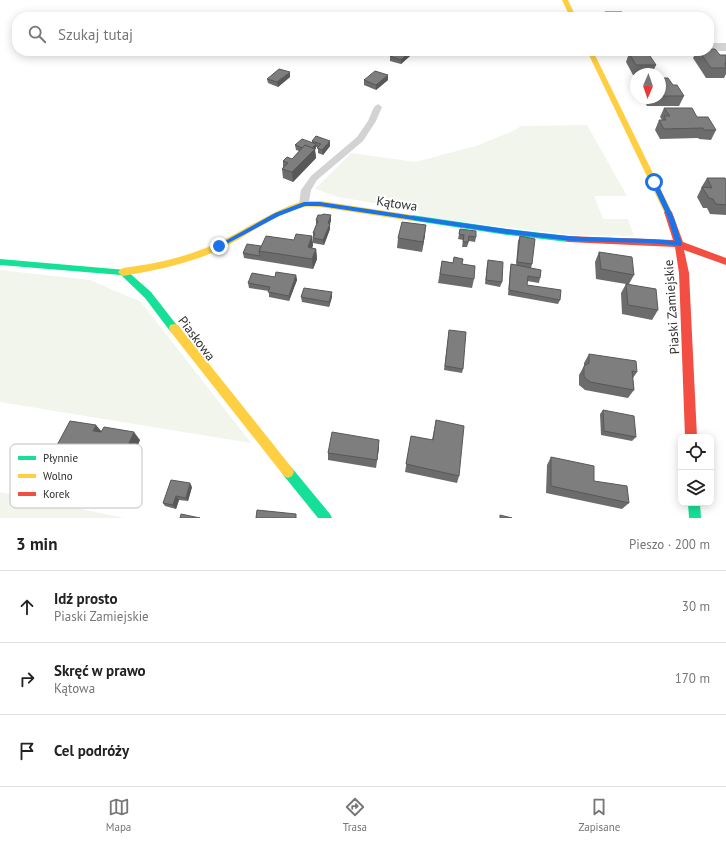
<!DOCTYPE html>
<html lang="pl">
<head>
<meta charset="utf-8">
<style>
  body { margin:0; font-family:"PT Sans",sans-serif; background:#f2f2f2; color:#222 }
  .controls { position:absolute; right:12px; bottom:12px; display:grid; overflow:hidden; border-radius:8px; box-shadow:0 2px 10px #0003 }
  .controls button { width:36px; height:36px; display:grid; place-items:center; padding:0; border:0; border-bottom:1px solid #e0e0e0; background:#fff; color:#222; font:20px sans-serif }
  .compass { position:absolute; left:630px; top:68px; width:36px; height:36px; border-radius:50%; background:#fff; box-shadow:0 2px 10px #0003; rotate:182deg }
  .stop { position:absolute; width:12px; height:12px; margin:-9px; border:3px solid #1a73e8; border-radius:50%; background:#fff }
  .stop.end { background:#1a73e8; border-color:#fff; box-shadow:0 1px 4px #0008 }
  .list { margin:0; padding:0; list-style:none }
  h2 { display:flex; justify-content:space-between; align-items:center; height:52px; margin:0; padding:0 16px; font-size:17px }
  h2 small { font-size:13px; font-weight:400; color:#767676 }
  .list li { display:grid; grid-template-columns:26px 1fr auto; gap:12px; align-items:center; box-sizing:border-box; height:72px; padding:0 16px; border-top:1px solid #e0e0e0 }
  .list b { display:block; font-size:15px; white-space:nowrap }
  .list p { margin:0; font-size:13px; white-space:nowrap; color:#767676 }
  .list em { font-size:13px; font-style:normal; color:#767676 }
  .icon { flex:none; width:22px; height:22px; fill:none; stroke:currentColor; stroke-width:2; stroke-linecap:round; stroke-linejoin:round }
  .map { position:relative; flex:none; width:726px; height:518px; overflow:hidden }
  .search { position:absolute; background:#fff; box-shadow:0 2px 10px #0003; left:12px; right:12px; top:12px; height:44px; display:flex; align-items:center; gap:10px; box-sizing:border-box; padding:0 14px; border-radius:16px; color:#767676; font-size:15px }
  .sheet { height:268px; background:#fff }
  nav { display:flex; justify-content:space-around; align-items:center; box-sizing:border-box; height:56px; border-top:1px solid #e0e0e0; background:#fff; font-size:11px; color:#767676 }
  nav a { display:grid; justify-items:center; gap:2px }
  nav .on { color:#777 }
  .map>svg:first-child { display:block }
  .green { fill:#f1f5eb }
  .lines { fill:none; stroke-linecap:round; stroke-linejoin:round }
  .lane { fill:#d3d3d3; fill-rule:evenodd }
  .street { fill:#d3d3d3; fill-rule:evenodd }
  .fast { fill:#16e098; fill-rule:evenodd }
  .slow { fill:#ffcf43; fill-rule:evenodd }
  .jam { fill:#f24e42; fill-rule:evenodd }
  .wall { fill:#6c6c6c }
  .shaded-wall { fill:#585858 }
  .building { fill:#7e7e7e; stroke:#585858 }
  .route { fill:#1a73e8 }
  .labels { text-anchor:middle; stroke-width:4; stroke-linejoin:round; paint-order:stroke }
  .street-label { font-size:13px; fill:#2e2e2e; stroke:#fff }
  .key { fill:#fff; stroke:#c0c0c0; stroke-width:1 }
  .key-label { font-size:11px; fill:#2e2e2e }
</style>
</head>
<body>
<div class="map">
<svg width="726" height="518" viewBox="0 0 726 518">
  <rect width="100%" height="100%" fill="#fff"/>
  <g class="green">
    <polygon points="587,125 627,196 594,196 603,219 628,219 634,236 571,235 420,217 417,210 338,197 315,189 351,153 415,162 476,146 513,131 521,126"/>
    <polygon points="0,270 90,280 141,302 251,443 0,402"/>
    <polygon points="0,492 124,518 0,518"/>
  </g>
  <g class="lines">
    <polygon class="lane" points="378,104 382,107 376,121 363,141 317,180 311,190 308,206 300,206 299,204 301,190 311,176 357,137 368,121 374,107"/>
    <polygon class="street" points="709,43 726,43 726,51 707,51 709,51"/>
    <g class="fast">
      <polygon points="412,215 507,229 568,236 572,239 568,242 507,235 409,220 408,218 409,216"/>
      <polygon points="0,259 126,270 151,292 179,328 178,331 174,332 170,331 145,298 121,275 0,265"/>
      <polygon points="288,466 292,468 330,514 332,518 318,518 284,476 282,472 284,468"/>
      <polygon points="688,503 700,503 701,518 689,518"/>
    </g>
    <g class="slow">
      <polygon points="562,0 568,0 576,17 570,17"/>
      <polygon points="587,51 593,51 672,212 671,214 665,214 664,212"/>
      <path d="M 304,201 L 320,201 L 412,215 L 416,218 L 412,221 L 320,207 C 315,207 309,206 305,207 C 279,211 247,236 223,248 C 192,263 157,270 123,276 L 120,274 L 118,272 L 120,270 L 123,268 C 155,264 186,257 215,244 C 246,230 272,210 304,201 Z"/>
      <polygon points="174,324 178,325 292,468 294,472 292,476 288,478 284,476 170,331 169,328 170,325"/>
    </g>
    <polygon class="jam" points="668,209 672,212 683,242 726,258 726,265 684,250 689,273 697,437 685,437 679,273 675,247 568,242 564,239 568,236 673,240 664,212"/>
  </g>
  <g class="wall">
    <polygon points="605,12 625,17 604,17"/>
    <polygon points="697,51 709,51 720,55 726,55 726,74 724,78 706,78 693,58"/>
    <polygon points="629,53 656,65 652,74 636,74 636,75 633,75 626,62"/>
    <polygon points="390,56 410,56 401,64 390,61"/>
    <polygon points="388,75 388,80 376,90 364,85 364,80"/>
    <polygon points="290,77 278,87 268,83 267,79"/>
    <polygon points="660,78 673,85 684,96 679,106 647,106 643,98 660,98"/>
    <polygon points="664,108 697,117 716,130 711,140 699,139 698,138 660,139 655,130 659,120 662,120 660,117"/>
    <polygon points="312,141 330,146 323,155 318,153 318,147 316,147 316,148 315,150 316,158 293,182 283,178 282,169 283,167 283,161 292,159 299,151 296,150 295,145 312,142"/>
    <polygon points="707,178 726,180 726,215 710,214 707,208 703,208 697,197 701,189 701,188"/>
    <polygon points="316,220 331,220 330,224 330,229 324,245 313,243 313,233 316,225"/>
    <polygon points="460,229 476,237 475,242 469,241 467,247 462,247 463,240 458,239"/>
    <polygon points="425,235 422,252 397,248 398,238"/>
    <polygon points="312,236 313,245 312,248 316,249 317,259 313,269 244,258 243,253 261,246 294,240"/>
    <polygon points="520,236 532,264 531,268 540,278 539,283 527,281 527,285 560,300 558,304 508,295 510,269 511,264 516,265 518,241"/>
    <polygon points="599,252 634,275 629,284 658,310 652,320 622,314 621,293 626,284 596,279 595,262"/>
    <polygon points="488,260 502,282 500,287 485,284 487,265"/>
    <polygon points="442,261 462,264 474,279 472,288 438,283"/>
    <polygon points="296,275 297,280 289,301 269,297 269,291 249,288 248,283 275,277"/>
    <polygon points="332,292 332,297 329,307 302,302 301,297"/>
    <polygon points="449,330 463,369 462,373 444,370"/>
    <polygon points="589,354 637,372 633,378 634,390 628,398 585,390 579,385 579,375 584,366 584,363"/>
    <polygon points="603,410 636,437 632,441 601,435 600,414"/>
    <polygon points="436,420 459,476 457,483 405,472 411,436 432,440"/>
    <polygon points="101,431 140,440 128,466 112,464 110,469 79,463 72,456 63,454 56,447"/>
    <polygon points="379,447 376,468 328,460 328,453"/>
    <polygon points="551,457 594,481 629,503 622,509 546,493 547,465"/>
    <polygon points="192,487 188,501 179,500 176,509 165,506 163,503"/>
  </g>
  <g class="shaded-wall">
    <polygon points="410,51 410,56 401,64 401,60"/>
    <polygon points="290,72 290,77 278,87 277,82"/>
    <polygon points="388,75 388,80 376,90 376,85"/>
    <polygon points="330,141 330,146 323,155 322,150"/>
    <polygon points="316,144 316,148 315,150 316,158 293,182 292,172"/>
    <polygon points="331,215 331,220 330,224 330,229 324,245 323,240 328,223"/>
    <polygon points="426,225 425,235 422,252 423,242"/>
    <polygon points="312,236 313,245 309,257 308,247"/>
    <polygon points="316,249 317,259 313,269 312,259"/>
    <polygon points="296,275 297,280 289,301 289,296"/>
    <polygon points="332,292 332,297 329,307 329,302"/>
    <polygon points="96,425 103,433 93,431"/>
    <polygon points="134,432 140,440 128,466 122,459"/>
    <polygon points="379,440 379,447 376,468 377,460"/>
    <polygon points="106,456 112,464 110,469 103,462"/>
    <polygon points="190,483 192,487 188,501 186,498"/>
    <polygon points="176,496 179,500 176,509 173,505"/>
  </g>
  <g class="building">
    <polygon points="605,12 622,12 625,17 608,17"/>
    <polygon points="709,49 715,49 720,55 726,55 726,63 725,63 726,68 711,68 699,51 709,51"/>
    <polygon points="396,51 410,51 401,60 390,56"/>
    <polygon points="629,53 648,53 656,65 636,65"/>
    <polygon points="279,69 290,72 277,82 267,79"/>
    <polygon points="375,71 388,75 376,85 364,80"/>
    <polygon points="660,78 668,78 673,85 677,85 684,96 660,96"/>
    <polygon points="664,108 692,108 697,117 708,117 716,130 704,130 703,128 664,129 659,120 666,120 664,116 670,116"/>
    <polygon points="316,136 330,141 322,150 317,148 321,144 312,141"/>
    <polygon points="302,139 316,144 312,148 305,145 303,148 295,145"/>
    <polygon points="305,145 315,149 292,172 282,169 288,163 283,161 287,157 292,159"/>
    <polygon points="707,178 725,178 726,180 726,205 716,204 713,199 709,198 702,187 712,188"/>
    <polygon points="323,214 331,215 328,223 330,224 323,240 313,238 315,233 313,233 318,221 316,220 318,215 322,215"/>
    <polygon points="402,222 426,225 423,242 398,238"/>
    <polygon points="460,229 476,231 476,237 469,236 468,242 463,242 464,235 459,234"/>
    <polygon points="296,234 312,236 308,247 316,249 312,259 259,251 266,236 294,240"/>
    <polygon points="520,236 535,239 532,264 517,262"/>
    <polygon points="247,244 261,246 259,251 260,256 243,253"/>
    <polygon points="599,252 632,257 634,275 601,269"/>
    <polygon points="454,257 463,259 462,264 475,266 474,279 440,274 442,261 453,263"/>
    <polygon points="488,260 503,262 502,282 486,280"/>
    <polygon points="511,264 541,270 540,278 528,276 527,285 561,290 560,300 509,290"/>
    <polygon points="276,272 296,275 289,296 268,292 270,287 248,283 252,273 275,277"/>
    <polygon points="626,284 656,289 658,310 628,305"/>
    <polygon points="304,288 332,292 329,302 301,297"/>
    <polygon points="449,330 466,332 463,369 445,366"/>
    <polygon points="589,354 636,361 637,372 632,371 634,390 590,382 584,377 584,366 589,363"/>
    <polygon points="603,410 634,416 636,437 604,431"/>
    <polygon points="436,420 464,426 459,476 406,464 411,436 433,440"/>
    <polygon points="70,421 96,425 93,431 101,432 104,427 134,432 122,459 106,456 103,462 72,456 74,450 56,447"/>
    <polygon points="332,432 379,440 377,460 328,453"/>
    <polygon points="551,457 594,466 594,481 627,486 629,503 551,486"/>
    <polygon points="171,480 190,483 186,498 176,496 173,505 163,503"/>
    <polygon points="257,510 296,514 296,518 256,518"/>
    <polygon points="181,514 200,518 180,518"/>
    <polygon points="500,515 512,518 500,518"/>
  </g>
  <path class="route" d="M 654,180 L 657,182 L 674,218 L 682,244 L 681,246 L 650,243 L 572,241 L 507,234 L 320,206 L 305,206 L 279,216 L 221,247 L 219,248 L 216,246 L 275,213 L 304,202 L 320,202 C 403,214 486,228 569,236 C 604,239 640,237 675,241 L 668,218 L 651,182 Z"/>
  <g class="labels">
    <g class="street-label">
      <text transform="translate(397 203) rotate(8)" y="5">Kątowa</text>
      <text transform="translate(671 307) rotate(-94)" y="5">Piaski Zamiejskie</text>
      <text transform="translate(197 338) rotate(53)" y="5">Piaskowa</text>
    </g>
  </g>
  <rect x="10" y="444" width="132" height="64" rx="6" class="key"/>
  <rect x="18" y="456" width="18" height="4" fill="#16e098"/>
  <rect x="18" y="474" width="18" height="4" fill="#ffcf43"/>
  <rect x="18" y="492" width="18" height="4" fill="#f24e42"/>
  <g class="key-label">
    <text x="43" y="462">Płynnie</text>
    <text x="43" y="480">Wolno</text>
    <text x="43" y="498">Korek</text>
  </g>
</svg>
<div class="controls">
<button><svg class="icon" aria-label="locate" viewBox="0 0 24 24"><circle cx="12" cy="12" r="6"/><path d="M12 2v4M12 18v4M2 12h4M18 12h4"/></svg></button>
<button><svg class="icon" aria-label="layers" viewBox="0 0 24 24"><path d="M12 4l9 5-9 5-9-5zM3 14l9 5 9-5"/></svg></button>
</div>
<svg class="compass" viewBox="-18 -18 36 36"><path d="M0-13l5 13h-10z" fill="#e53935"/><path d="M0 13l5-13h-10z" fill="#767676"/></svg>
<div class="stop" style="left:654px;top:182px"></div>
<div class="stop end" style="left:219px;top:246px"></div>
<div class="search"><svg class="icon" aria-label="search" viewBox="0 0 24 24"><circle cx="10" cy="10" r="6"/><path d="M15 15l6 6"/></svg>Szukaj tutaj</div>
</div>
<section class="sheet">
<h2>3 min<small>Pieszo · 200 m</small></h2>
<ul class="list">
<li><svg class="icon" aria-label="ahead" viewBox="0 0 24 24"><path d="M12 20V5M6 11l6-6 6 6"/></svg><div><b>Idź prosto</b><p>Piaski Zamiejskie</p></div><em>30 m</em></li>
<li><svg class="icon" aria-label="right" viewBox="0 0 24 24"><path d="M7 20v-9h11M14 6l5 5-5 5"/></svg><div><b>Skręć w prawo</b><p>Kątowa</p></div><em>170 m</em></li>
<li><svg class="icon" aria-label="arrive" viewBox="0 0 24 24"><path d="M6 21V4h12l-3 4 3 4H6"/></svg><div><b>Cel podróży</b></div></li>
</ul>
</section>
<nav>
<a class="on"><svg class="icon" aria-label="map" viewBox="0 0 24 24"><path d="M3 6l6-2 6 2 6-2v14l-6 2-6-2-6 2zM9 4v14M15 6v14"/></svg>Mapa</a>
<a><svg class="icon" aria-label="directions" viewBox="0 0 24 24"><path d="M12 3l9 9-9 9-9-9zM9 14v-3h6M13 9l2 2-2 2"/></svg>Trasa</a>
<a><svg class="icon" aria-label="saved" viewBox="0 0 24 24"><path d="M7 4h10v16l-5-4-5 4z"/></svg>Zapisane</a>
</nav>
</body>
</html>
